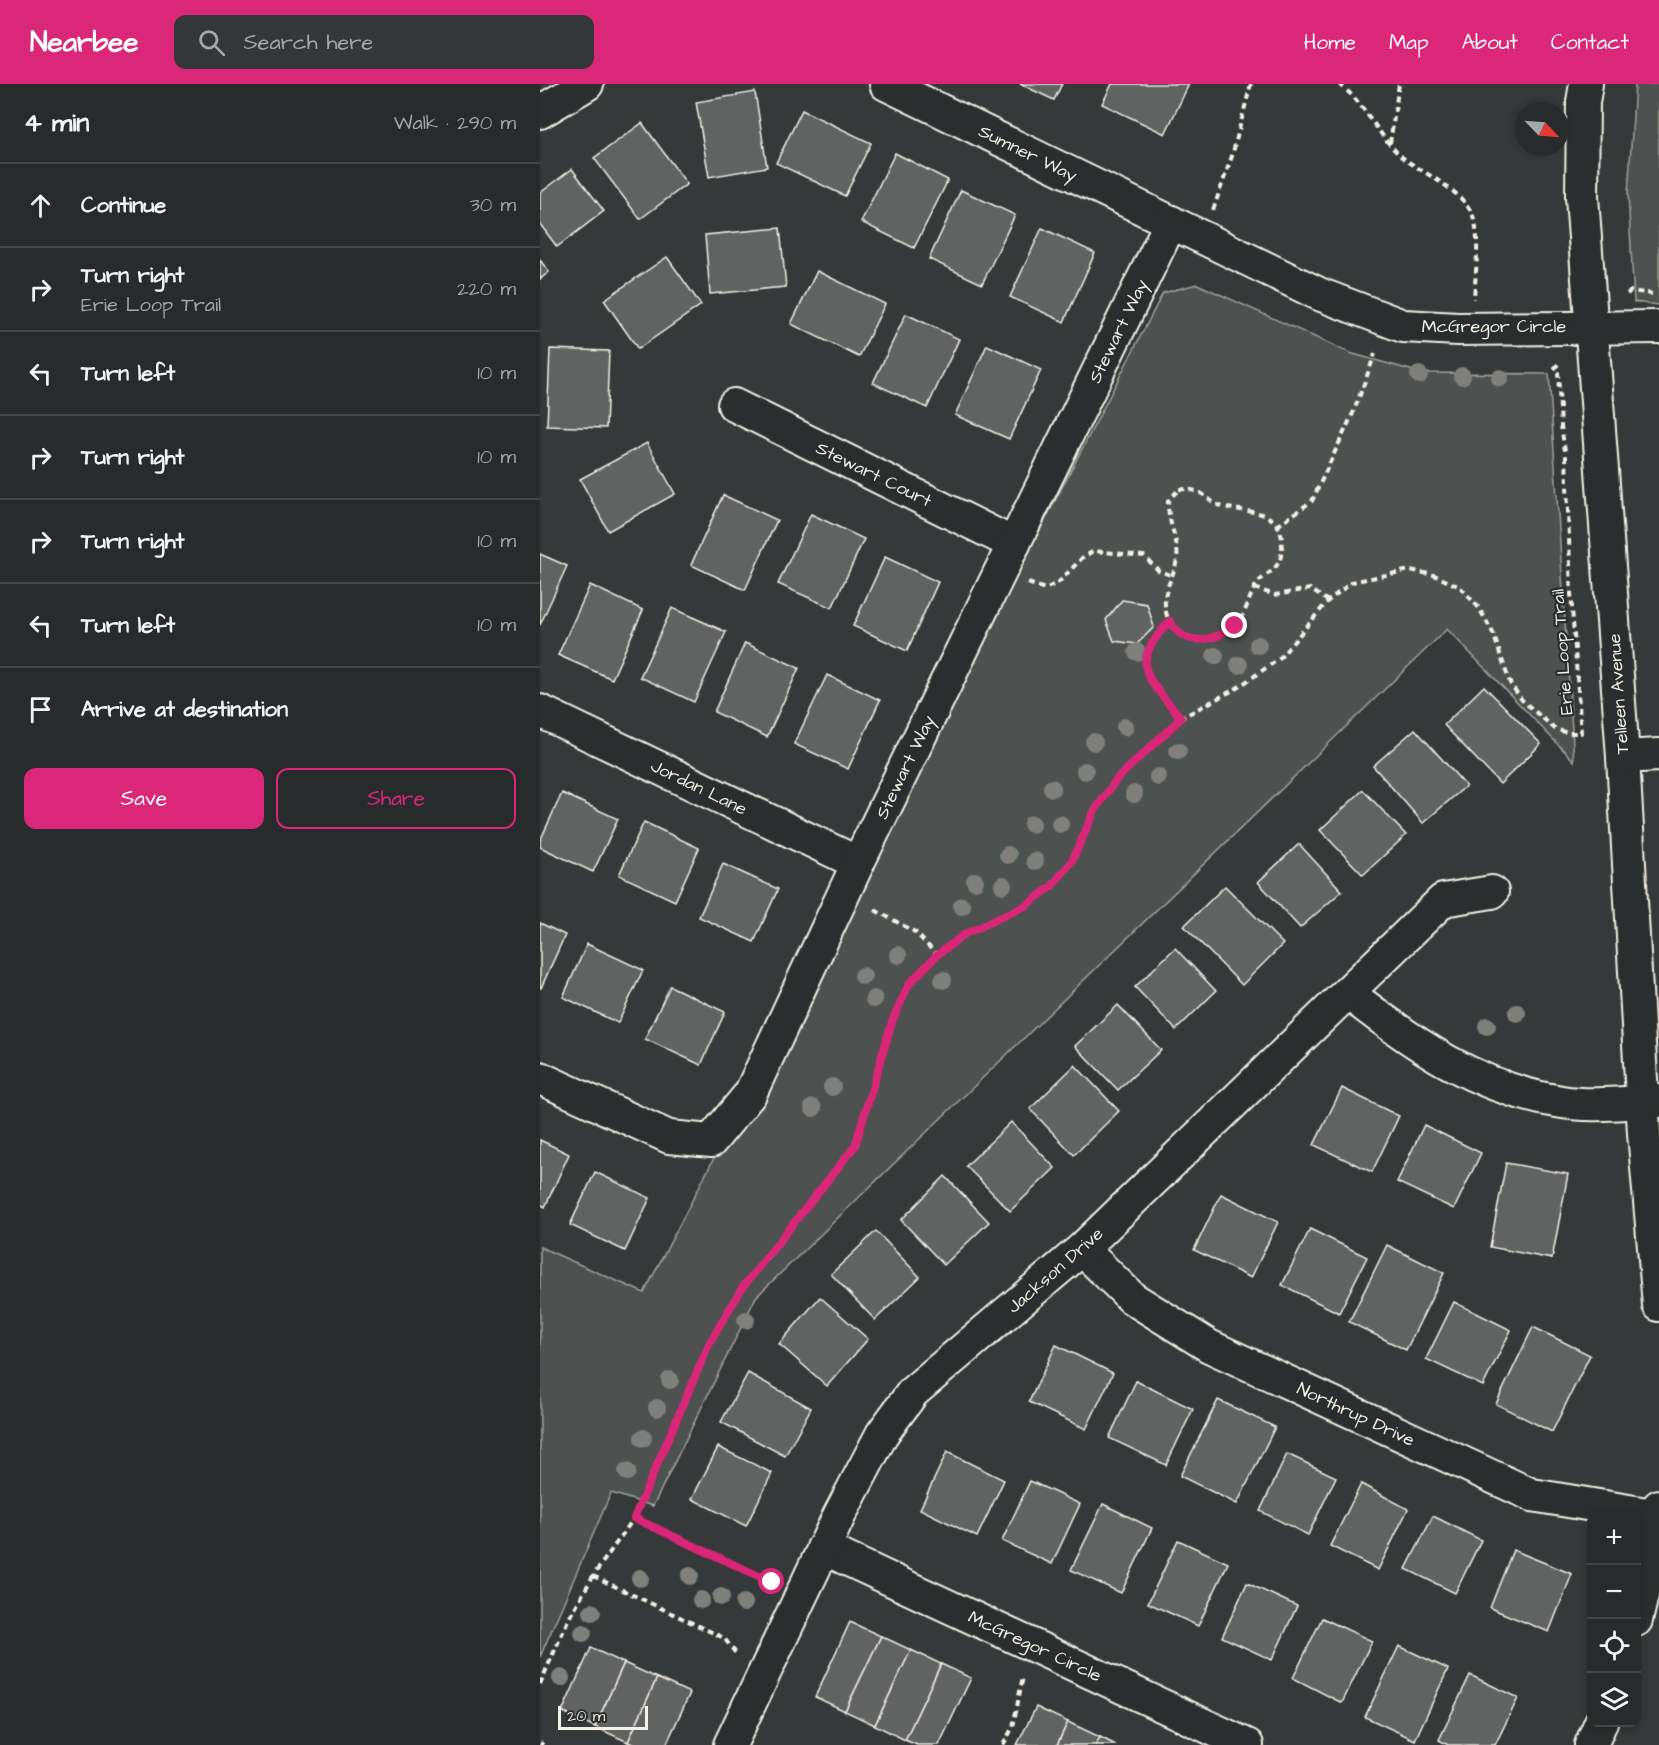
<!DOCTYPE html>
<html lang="en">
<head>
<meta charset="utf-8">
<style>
  body { margin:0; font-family:"Architects Daughter",sans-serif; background:#343737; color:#f1f3f6 }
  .controls { position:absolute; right:18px; bottom:18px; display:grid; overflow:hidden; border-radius:12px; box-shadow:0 3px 9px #0003 }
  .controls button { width:54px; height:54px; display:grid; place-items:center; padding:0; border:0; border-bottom:2px solid #444747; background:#282b2b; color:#f1f3f6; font:30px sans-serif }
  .compass { position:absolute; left:975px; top:18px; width:54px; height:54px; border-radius:50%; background:#282b2b; box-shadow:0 3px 9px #0003; rotate:115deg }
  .scale { position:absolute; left:18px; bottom:15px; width:90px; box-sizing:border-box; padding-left:6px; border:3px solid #f4f1e8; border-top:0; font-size:16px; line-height:21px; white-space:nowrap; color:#f4f1e8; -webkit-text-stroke:4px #2a2d2e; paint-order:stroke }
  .stop { position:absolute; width:18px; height:18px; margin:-14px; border:4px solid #db2777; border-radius:50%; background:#fff }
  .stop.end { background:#db2777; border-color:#fff; box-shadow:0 2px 6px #0008 }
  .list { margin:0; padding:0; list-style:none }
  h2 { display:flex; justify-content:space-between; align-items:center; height:78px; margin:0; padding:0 24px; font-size:26px }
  h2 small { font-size:20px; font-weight:400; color:#a5a7a9 }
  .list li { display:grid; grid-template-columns:39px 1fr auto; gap:18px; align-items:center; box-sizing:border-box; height:84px; padding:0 24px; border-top:2px solid #444747 }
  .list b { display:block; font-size:22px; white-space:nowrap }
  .list p { margin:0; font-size:20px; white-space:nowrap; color:#a5a7a9 }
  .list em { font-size:20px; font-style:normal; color:#a5a7a9 }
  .actions { display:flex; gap:12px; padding:18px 24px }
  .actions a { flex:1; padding:14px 0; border:2px solid #db2777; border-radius:12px; text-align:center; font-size:21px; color:#db2777 }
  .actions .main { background:#db2777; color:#fff }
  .icon { flex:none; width:33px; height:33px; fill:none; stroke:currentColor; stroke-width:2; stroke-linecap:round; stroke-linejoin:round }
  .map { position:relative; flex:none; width:1119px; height:1661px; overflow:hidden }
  header { display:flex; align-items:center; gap:36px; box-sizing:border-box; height:84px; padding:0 30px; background:#db2777; color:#fff }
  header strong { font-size:28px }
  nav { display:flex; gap:33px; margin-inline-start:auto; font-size:21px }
  .search { width:420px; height:54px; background:#343737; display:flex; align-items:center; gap:15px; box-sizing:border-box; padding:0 21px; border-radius:12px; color:#a5a7a9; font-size:22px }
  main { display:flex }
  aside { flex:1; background:#282b2b }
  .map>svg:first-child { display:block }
  .green { fill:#4e514f; stroke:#a1a19c; stroke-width:1.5 }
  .building { fill:#616362; stroke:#f4f1e8; stroke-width:1.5 }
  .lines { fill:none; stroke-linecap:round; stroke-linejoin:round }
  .street-casing { stroke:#f4f1e8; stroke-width:36 }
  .path { stroke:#f4f1e8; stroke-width:4; stroke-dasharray:6 4.5; stroke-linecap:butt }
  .street { stroke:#2a2d2e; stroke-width:32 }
  .tree { fill:#7f7f7c }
  .route { stroke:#db2777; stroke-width:8 }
  .labels { text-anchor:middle; stroke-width:4.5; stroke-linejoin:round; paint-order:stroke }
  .street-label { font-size:18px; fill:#f4f1e8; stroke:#2a2d2e }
</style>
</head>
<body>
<header>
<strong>Nearbee</strong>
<div class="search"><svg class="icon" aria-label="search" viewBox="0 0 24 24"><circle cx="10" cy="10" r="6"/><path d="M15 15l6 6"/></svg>Search here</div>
<nav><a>Home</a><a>Map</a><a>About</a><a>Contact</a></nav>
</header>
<main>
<aside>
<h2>4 min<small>Walk · 290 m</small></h2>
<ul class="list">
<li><svg class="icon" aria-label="ahead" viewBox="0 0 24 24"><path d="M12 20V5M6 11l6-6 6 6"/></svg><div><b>Continue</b></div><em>30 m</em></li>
<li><svg class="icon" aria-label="right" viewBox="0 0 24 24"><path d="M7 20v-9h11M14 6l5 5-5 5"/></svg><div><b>Turn right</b><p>Erie Loop Trail</p></div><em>220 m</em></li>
<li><svg class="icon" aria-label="left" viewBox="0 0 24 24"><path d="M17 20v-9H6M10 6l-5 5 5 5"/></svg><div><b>Turn left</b></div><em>10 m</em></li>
<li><svg class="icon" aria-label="right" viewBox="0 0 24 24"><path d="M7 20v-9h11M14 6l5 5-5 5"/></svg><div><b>Turn right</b></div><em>10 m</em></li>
<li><svg class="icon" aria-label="right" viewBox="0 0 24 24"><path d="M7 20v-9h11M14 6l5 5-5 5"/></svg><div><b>Turn right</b></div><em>10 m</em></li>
<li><svg class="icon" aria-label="left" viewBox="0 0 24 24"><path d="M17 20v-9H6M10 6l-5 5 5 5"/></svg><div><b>Turn left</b></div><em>10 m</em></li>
<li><svg class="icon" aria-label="arrive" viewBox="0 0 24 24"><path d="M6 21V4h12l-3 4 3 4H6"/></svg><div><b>Arrive at destination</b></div></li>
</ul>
<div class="actions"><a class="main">Save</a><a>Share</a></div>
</aside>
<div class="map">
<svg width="1119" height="1661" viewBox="0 0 1119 1661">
  <rect width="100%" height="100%" fill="#363939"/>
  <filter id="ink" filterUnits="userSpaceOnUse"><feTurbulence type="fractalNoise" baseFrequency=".0167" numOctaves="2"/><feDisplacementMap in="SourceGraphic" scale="12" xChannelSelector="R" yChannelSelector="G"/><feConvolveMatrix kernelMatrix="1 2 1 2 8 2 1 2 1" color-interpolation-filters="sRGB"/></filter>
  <g filter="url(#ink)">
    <g class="green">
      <polygon points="1095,0 1119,0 1119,221 1094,218 1088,110"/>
      <polygon points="657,200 810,269 881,289 1009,290 1034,677 907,545 216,1213 113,1422 71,1409 0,1573 0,1163 104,1209 623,209"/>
    </g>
    <g class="building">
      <polygon points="480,0 522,0 514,16"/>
      <polygon points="572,0 649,0 625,50 562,20"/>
      <polygon points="215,8 227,83 169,93 156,18"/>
      <polygon points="262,26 331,59 305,112 236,79"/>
      <polygon points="102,39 147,100 100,135 54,74"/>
      <polygon points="355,69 408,96 374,164 321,138"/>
      <polygon points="32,85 64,127 17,163 0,140 0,109"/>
      <polygon points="421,106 475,131 442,200 389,175"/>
      <polygon points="240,144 246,203 170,210 165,151"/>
      <polygon points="502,144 555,169 524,238 470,213"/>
      <polygon points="127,173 161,221 98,265 64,216"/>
      <polygon points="0,176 9,188 0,195"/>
      <polygon points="277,187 345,220 319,273 251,240"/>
      <polygon points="366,230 419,255 387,324 333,299"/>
      <polygon points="447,261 501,286 469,355 415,331"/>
      <polygon points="10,265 69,267 66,344 7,342"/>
      <polygon points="107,359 135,410 68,447 40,395"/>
      <polygon points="183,411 237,436 205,506 151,481"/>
      <polygon points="271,430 324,455 292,524 238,500"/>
      <polygon points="0,470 27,482 0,541"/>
      <polygon points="345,473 398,498 367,567 313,542"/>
      <polygon points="50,501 103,526 72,595 18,571"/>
      <polygon points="582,516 607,520 614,543 597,560 574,557 566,536"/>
      <polygon points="132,524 186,548 154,618 100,593"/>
      <polygon points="205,559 259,584 227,653 174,628"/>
      <polygon points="287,591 340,616 308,685 254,660"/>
      <polygon points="944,602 1001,660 960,700 904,641"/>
      <polygon points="875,645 926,702 883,739 833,682"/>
      <polygon points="823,706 866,751 823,791 780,746"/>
      <polygon points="22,709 78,735 53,788 0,763 0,757"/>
      <polygon points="104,738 159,764 135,817 79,791"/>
      <polygon points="759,760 802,807 760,844 718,798"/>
      <polygon points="183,780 238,805 214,858 159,833"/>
      <polygon points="685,802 743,860 702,901 644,842"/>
      <polygon points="0,839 25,851 1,904 0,904"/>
      <polygon points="47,860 103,886 78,939 23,913"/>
      <polygon points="635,864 676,907 636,946 595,903"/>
      <polygon points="130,902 185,928 161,981 105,955"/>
      <polygon points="578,921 621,966 578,1006 535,962"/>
      <polygon points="535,981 579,1027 534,1071 490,1025"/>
      <polygon points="802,1004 859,1032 832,1088 774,1061"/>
      <polygon points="471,1038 515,1084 470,1127 426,1082"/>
      <polygon points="884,1041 941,1069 914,1125 857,1098"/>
      <polygon points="0,1056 29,1070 5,1123 0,1120"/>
      <polygon points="966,1079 1028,1090 1012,1175 950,1163"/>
      <polygon points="55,1088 110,1114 85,1167 30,1141"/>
      <polygon points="405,1092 449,1138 404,1181 361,1136"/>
      <polygon points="681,1110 738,1138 711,1194 654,1166"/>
      <polygon points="770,1145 827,1173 799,1229 742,1201"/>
      <polygon points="336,1147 380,1193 335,1236 291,1190"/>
      <polygon points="847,1161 904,1189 866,1266 809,1238"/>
      <polygon points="280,1213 328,1255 287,1302 239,1260"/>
      <polygon points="914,1218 971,1246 943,1302 886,1275"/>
      <polygon points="993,1243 1050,1271 1012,1348 956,1320"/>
      <polygon points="516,1261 573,1289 546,1345 489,1318"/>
      <polygon points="208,1289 271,1324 245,1372 181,1338"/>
      <polygon points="596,1297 653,1325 626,1381 569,1354"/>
      <polygon points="678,1316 735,1343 697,1420 640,1392"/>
      <polygon points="178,1363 232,1389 206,1442 152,1415"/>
      <polygon points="407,1368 464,1396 437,1453 380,1425"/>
      <polygon points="747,1370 796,1393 768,1451 720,1427"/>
      <polygon points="490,1397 540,1420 512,1480 462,1457"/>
      <polygon points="821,1400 868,1425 838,1486 790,1462"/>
      <polygon points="563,1420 612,1444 581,1509 531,1486"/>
      <polygon points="893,1432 941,1456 915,1509 866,1485"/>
      <polygon points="638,1456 688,1479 658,1542 608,1519"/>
      <polygon points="973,1466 1032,1490 1009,1548 950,1524"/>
      <polygon points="707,1499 757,1522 732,1576 682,1553"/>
      <polygon points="782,1534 832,1557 802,1619 753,1594"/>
      <polygon points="310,1538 341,1552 305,1627 275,1613"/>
      <polygon points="341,1552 371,1566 335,1641 305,1627"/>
      <polygon points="859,1562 908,1585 875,1656 825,1633"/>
      <polygon points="51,1564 84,1579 55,1643 22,1628"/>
      <polygon points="371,1566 401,1580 365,1656 335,1641"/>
      <polygon points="84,1579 117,1594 88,1658 55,1643"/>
      <polygon points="401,1580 431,1594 399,1661 377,1661 365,1656"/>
      <polygon points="930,1591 978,1614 955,1661 908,1661 899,1656"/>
      <polygon points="117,1594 150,1609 126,1661 95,1661 88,1658"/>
      <polygon points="496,1623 528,1638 517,1661 477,1661"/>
      <polygon points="528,1638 560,1653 556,1661 517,1661"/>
      <polygon points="560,1653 576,1661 556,1661"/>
    </g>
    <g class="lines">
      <g class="street-casing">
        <g id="street">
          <polyline points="346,0 779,210 863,242 918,245 1119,243"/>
          <polyline points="1046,0 1043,18 1042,113 1083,673 1104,1049 1119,1221"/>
          <polyline points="0,28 47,0"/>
          <polyline points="194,321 474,460"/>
          <polyline points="0,627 318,779"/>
          <polyline points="1083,673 1119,671"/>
          <path d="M 808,909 C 872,959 939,1006 1022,1018 C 1053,1023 1088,1018 1119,1017"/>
          <polyline points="0,994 129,1053 171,1057 210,1010 318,779 631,138"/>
          <polyline points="542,1165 592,1214 669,1262 992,1411 1119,1432"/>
          <polyline points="283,1464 707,1661"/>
          <polyline points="1096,1536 1110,1478 1119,1422"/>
          <polyline points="190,1661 300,1430 342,1350 373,1308 542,1165 903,816 952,808"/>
          <polyline points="1051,1661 1061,1638"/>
        </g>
      </g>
      <g class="path">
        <path d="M 799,0 C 825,19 837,51 862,73 C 882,89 923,106 933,132 C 941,153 935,192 934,215"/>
        <polyline points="850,59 859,0"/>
        <polyline points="673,126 692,72 711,0"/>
        <polyline points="1087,210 1091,207 1112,210"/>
        <path d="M 639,405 C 669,405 666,419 684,423 C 707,429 739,424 742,456 C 742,463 742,472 739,478 C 733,489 722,492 716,501 C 708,514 707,530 695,541 C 675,562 633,561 626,528 C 621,507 634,494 637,475 C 640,459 627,438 628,417 Z"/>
        <polyline points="737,442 772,417 814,327 835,270"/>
        <polyline points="488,499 505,505 519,498 542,474 554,467 604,472 619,487 631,491"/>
        <polyline points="714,504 735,511 770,505 788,517"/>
        <path d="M 630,537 C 587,584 607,592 641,634"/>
        <polyline points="335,826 375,848 397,871"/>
        <polyline points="94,1434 232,1498"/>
        <polyline points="53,1492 184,1554 198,1572"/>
        <polyline points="0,1600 28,1536 53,1492 94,1434 170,1258 202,1204 315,1062 352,938 369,900 397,871 425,850 487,821 512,802 532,777 554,727 576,696 641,634 697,604 739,575 788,517 812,498 870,486 894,491 920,503 939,524 953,549 970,599 982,616 1015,645 1028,649 1041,649 1031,509 1026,373 1021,342 1018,289 1014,285 1020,278"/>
        <polyline points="0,1659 3,1661"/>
        <polyline points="463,1661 473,1643 483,1592"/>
      </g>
      <use href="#street" class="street"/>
    </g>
    <g class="tree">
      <circle cx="879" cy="291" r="9"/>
      <circle cx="922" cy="292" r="9"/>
      <circle cx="960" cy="294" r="9"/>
      <circle cx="718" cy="561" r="9"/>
      <circle cx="597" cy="568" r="9"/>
      <circle cx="675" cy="572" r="9"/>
      <circle cx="699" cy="581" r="9"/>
      <circle cx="585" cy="643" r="9"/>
      <circle cx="554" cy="658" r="9"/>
      <circle cx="638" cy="667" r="9"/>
      <circle cx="545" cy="687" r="9"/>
      <circle cx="618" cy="693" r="9"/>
      <circle cx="512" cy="704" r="9"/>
      <circle cx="594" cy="710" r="9"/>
      <circle cx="492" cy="740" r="9"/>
      <circle cx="520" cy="740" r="9"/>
      <circle cx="468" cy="771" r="9"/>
      <circle cx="495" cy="777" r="9"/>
      <circle cx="435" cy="797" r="9"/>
      <circle cx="463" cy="801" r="9"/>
      <circle cx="422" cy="822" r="9"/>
      <circle cx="358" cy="871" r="9"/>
      <circle cx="323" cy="892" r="9"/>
      <circle cx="403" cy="896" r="9"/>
      <circle cx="334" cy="915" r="9"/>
      <circle cx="977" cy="929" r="9"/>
      <circle cx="947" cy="942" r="9"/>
      <circle cx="292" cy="1003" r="9"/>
      <circle cx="273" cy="1024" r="9"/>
      <circle cx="206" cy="1236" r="9"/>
      <circle cx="130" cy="1296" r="9"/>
      <circle cx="117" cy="1324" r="9"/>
      <circle cx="103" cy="1354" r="9"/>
      <circle cx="87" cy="1388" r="9"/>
      <circle cx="150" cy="1492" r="9"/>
      <circle cx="100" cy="1494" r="9"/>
      <circle cx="181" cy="1513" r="9"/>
      <circle cx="161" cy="1516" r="9"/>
      <circle cx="204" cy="1519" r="9"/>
      <circle cx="52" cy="1528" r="9"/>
      <circle cx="43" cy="1549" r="9"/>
      <circle cx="21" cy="1594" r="9"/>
    </g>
  </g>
  <g class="lines" filter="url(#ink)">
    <path class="route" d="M 232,1498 L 94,1434 L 170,1258 L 202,1204 L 315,1062 L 352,938 L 369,900 L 397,871 L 425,850 L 487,821 L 512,802 L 532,777 L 554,728 L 576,696 L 641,634 C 607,592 587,583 630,537 C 645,566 675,556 695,542"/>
  </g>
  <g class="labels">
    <g class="street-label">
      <text transform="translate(488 69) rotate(26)" y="6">Sumner Way</text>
      <text x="954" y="248">McGregor Circle</text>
      <text transform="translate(578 247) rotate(-64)" y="6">Stewart Way</text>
      <text transform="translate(334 390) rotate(26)" y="6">Stewart Court</text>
      <text transform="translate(1022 568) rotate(-94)" y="6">Erie Loop Trail</text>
      <text transform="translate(1078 610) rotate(-94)" y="6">Telleen Avenue</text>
      <text transform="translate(365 683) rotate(-64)" y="6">Stewart Way</text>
      <text transform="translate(159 703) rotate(26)" y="6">Jordan Lane</text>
      <text transform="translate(515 1186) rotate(-41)" y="6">Jackson Drive</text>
      <text transform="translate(816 1330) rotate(25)" y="6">Northrup Drive</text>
      <text transform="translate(495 1562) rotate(25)" y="6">McGregor Circle</text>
    </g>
  </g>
</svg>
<div class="controls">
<button>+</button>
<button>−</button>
<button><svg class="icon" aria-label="locate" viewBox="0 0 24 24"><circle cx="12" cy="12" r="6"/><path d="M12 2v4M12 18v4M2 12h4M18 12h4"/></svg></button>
<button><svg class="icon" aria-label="layers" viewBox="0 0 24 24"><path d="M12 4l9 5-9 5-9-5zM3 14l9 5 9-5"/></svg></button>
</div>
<svg class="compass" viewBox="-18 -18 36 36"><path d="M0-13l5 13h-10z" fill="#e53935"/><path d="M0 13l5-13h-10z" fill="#a5a7a9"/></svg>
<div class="scale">20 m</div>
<div class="stop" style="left:232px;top:1498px"></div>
<div class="stop end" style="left:695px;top:542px"></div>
</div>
</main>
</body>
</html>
